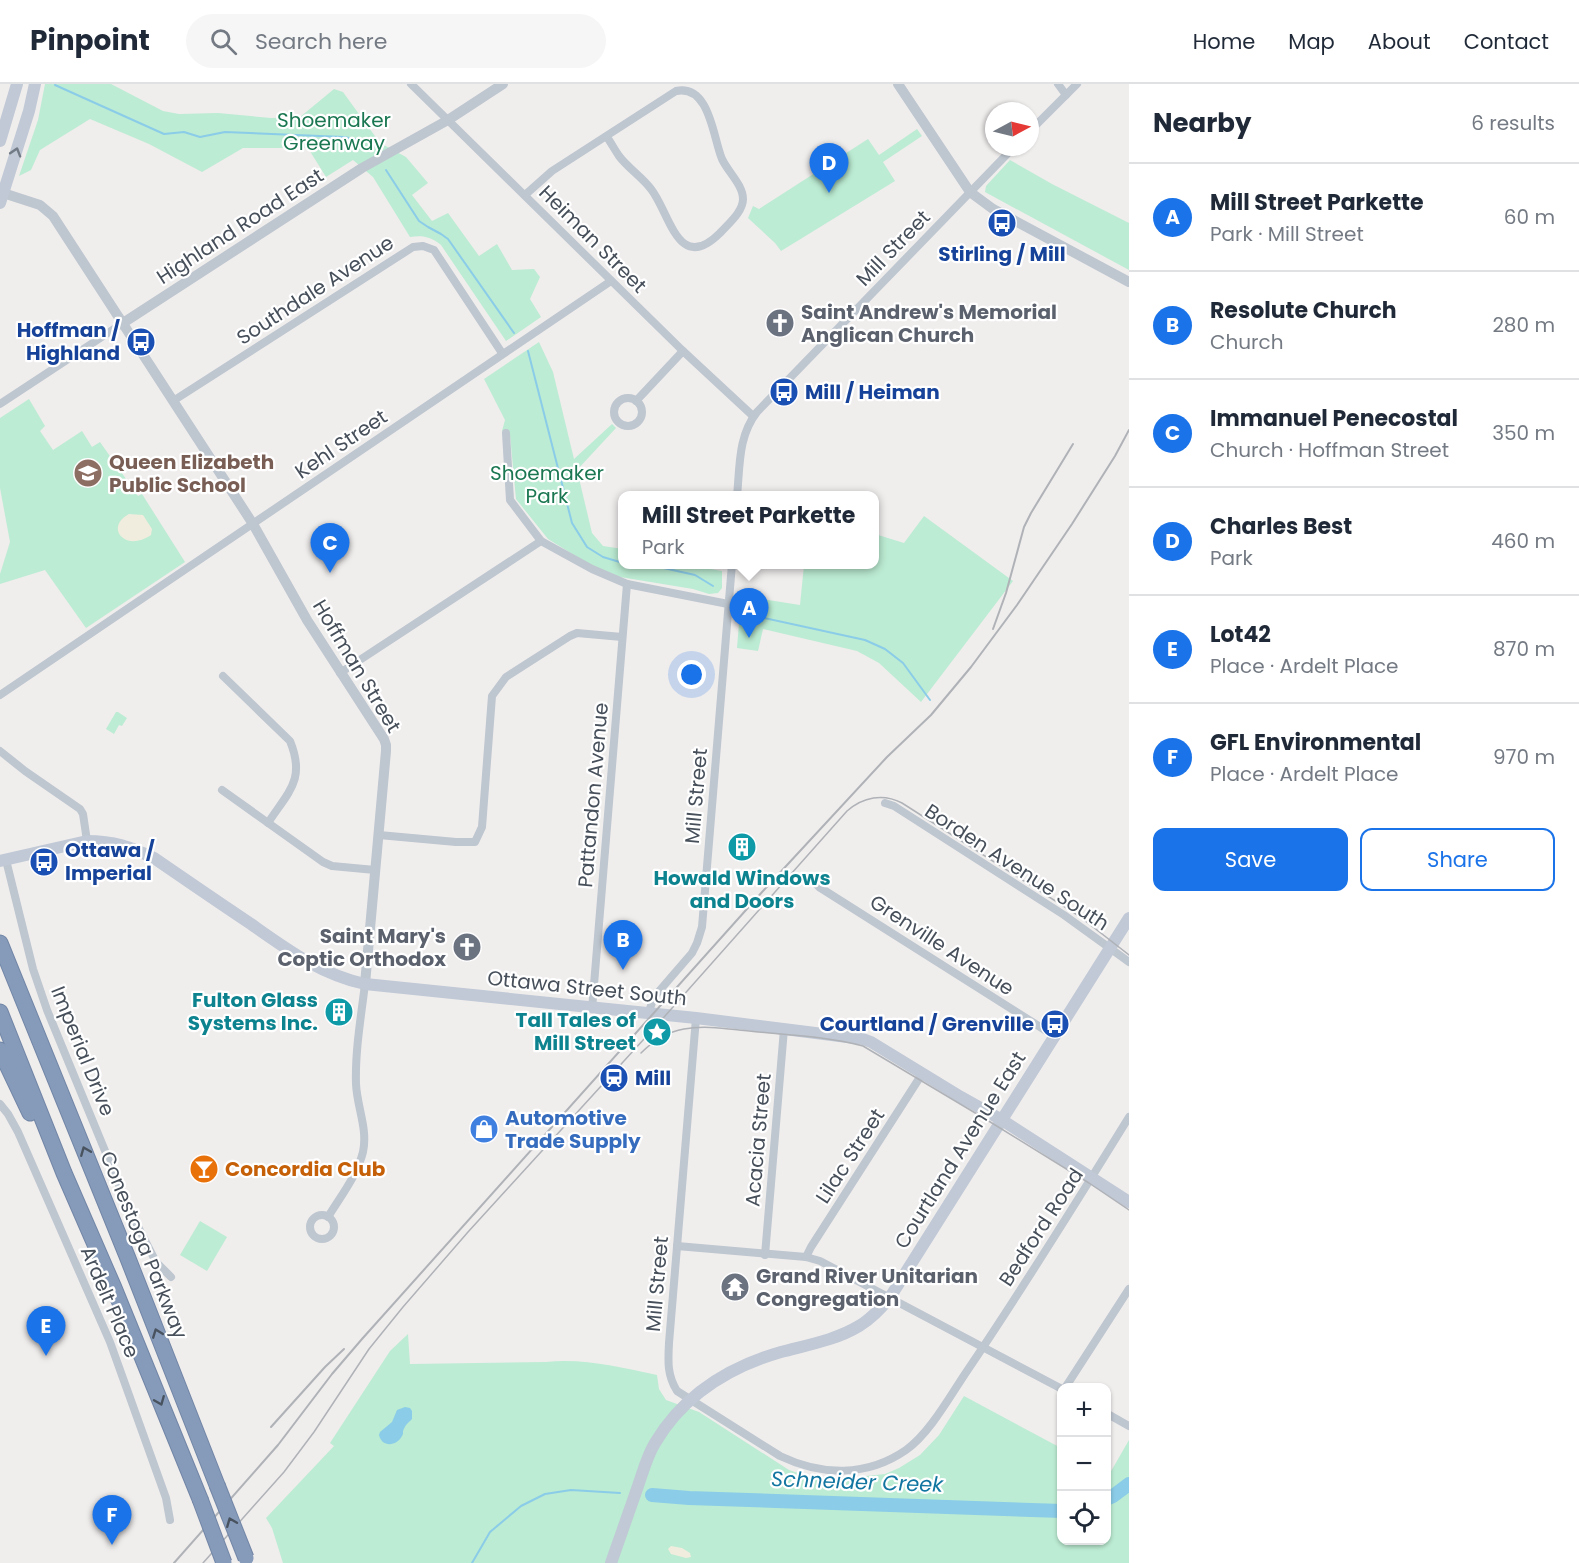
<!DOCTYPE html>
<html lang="en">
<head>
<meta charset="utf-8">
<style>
  body { margin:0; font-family:Poppins,sans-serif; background:#f6f6f7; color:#1f2937 }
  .controls { position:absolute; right:18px; bottom:18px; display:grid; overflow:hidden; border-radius:12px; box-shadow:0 2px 4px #0004 }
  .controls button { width:54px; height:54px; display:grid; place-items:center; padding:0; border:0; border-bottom:2px solid #e0e1e3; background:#fff; color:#1f2937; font:30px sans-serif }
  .compass { position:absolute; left:985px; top:18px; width:54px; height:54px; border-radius:50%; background:#fff; box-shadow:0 2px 4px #0004; rotate:83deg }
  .you { position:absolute; left:692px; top:591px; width:21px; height:21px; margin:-15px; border:4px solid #fff; border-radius:50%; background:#1a73e8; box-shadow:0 0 0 9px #1a73e833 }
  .badge { display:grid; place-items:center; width:39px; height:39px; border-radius:50%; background:#1a73e8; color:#fff; font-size:20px; font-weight:700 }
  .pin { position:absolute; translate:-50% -50px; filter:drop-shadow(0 2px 3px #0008) }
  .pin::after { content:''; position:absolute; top:32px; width:21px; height:18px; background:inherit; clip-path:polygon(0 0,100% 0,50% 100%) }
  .popup { position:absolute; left:618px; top:407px; width:261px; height:78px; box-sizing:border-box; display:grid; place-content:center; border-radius:12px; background:#fff; filter:drop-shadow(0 2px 4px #0005); font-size:20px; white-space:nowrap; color:#747a83 }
  .popup b { font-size:22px; color:#1f2937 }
  .popup::after { content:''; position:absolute; left:50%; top:100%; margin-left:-12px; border:12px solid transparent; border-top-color:#fff }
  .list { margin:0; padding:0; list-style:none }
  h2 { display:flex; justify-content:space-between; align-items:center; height:78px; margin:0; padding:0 24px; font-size:26px }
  h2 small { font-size:20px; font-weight:400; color:#747a83 }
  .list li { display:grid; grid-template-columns:39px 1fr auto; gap:18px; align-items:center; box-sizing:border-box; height:108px; padding:0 24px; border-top:2px solid #e0e1e3 }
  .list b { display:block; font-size:22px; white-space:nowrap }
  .list p { margin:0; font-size:20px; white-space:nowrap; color:#747a83 }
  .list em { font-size:20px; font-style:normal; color:#747a83 }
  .actions { display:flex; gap:12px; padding:18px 24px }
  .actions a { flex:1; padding:14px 0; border:2px solid #1a73e8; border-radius:12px; text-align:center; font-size:21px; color:#1a73e8 }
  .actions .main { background:#1a73e8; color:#fff }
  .icon { flex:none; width:33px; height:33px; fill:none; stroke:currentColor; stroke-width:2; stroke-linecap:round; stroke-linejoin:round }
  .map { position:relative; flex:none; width:1129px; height:1479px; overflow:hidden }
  header { display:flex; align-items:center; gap:36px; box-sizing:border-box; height:84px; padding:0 30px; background:#fff; border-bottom:2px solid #e0e1e3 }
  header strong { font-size:28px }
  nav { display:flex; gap:33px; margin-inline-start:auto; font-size:21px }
  .search { width:420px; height:54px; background:#f6f6f7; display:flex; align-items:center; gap:15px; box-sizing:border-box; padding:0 21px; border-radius:33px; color:#747a83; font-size:22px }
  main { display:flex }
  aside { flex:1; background:#fff }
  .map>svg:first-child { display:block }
  .green { fill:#bcecd3 }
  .sand { fill:#f1edde }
  .water { fill:#8bcce8 }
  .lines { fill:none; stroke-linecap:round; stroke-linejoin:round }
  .stream { stroke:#8bcce8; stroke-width:2 }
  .river { stroke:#8bcce8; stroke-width:14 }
  .motorway-casing { stroke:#7286a6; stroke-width:17 }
  .minor { stroke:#bec6cf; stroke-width:8 }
  .tertiary { stroke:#bec6cf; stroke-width:10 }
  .secondary { stroke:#c0c9d5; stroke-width:12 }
  .motorway { stroke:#869bba; stroke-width:15 }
  .tram { stroke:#afb2b7; stroke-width:1.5 }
  .rail { stroke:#afb2b7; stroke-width:2 }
  .motorway-bridge-casing { stroke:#7286a6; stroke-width:17; stroke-linecap:butt }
  .motorway-bridge { stroke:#869bba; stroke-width:15 }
  .oneway { stroke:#717a85 }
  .oneway2 { stroke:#49535f }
  .labels { text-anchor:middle; stroke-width:4.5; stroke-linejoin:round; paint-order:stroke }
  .park-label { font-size:20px; fill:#1a7751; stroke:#fff }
  .street-label { font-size:20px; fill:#464f5a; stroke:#fff }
  .transit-label { font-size:20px; font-weight:bold; fill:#164399; stroke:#fff; text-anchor:start }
  .worship-label { font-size:20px; font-weight:bold; fill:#5b616d; stroke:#fff; text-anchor:start }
  .education-label { font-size:20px; font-weight:bold; fill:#785e54; stroke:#fff; text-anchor:start }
  .culture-label { font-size:20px; font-weight:bold; fill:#0d838f; stroke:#fff; text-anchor:end }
  .shop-label { font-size:20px; font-weight:bold; fill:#366cbe; stroke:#fff; text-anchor:start }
  .food-label { font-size:20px; font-weight:bold; fill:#c56008; stroke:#fff; text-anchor:start }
  .water-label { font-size:21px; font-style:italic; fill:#1276a1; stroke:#fff }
</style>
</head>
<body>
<header>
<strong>Pinpoint</strong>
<div class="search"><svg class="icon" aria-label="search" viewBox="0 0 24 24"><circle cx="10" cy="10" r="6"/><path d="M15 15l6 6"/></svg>Search here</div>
<nav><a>Home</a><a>Map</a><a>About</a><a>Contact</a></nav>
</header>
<main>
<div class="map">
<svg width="1129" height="1479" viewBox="0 0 1129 1479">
  <rect width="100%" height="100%" fill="#f0eded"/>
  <g class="green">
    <path d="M 45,0 L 111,0 L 163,27 L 179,30 L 218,29 L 271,34 L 300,33 L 334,5 L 343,8 L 380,59 L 406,73 L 428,99 L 412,111 L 432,137 L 448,129 L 479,172 L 497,160 L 512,186 L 534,185 L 540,193 L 530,215 L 541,233 L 506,257 L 441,161 C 431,153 423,151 410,153 L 373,93 L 353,76 L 326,93 L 308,64 L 243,64 L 202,88 L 149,60 L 90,35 L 40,66 L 31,86 L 19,92 L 38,36 Z"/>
    <polygon points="917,45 922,52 883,78 895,97 781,167 775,159 748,134 753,122 759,125 868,55 879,71"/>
    <polygon points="1010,76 1052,100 1129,139 1129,186 985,108 986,102"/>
    <polygon points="539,258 553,288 574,375 612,340 616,344 577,386 592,449 603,462 623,465 623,480 699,481 699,483 722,487 722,504 718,509 709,510 693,505 620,493 587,479 548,455 516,415 510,351 502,347 505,336 484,295"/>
    <polygon points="29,315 45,342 40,347 53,366 82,347 92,363 100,358 138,412 142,410 185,478 86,544 45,486 0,500 0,490 10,458 0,404 0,334"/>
    <polygon points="924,432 1013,497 921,618 879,579 857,567 763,545 758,567 737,564 739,539 742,539 744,525 744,512 800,521 804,481 875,480 875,450 904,459"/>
    <polygon points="116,628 118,628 127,634 122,642 119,641 114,650 106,645"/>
    <polygon points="200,1137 227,1153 207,1187 180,1171"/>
    <path d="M 408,1250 L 410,1280 L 546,1278 C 583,1274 620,1283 657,1291 L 659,1305 L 666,1316 L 699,1328 L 789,1386 L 807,1392 L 828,1396 L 885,1390 L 899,1384 L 920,1371 L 939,1351 L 964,1312 L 1061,1364 L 1062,1456 L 1106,1456 L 1107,1387 L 1110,1389 L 1129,1356 L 1129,1479 L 283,1479 L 272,1444 L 266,1434 L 334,1362 L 330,1359 L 390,1267 Z"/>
  </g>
  <g class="sand">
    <path d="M 129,430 L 143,431 L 152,445 L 151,451 C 125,469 104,443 129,430 Z"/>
    <polygon points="671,1462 682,1464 690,1469 691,1473 686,1474 671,1470 668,1465"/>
  </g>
  <path class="water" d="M 405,1323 L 410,1324 L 412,1327 L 412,1335 C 408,1339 405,1341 403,1347 C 403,1349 403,1351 402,1352 C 397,1362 382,1364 379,1351 L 380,1348 L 392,1338 L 397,1326 Z"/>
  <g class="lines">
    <g class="stream">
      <polyline points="55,1 164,50 184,48 200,53 225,48 344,53 359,56 368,66"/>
      <polyline points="386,86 419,137 428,143 441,150 448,155 514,249"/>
      <polyline points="528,267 572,439 587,463 603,473 623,479"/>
      <polyline points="635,480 659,483 695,491 713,502"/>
      <polyline points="746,530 865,556 885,565 903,579 930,616"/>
      <polyline points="472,1479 490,1448 521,1422 545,1410 571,1406 620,1409"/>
    </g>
    <g class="river">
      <polyline points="652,1411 689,1414 1062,1427"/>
      <polyline points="1106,1415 1113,1412 1129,1400"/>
    </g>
    <g class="motorway-casing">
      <g id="motorway">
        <polyline points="0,859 127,1172 217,1401"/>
        <polyline points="0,928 64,1089 114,1204 200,1415"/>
        <polyline points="0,966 30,1029"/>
      </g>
    </g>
    <g class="minor">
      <polyline points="411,0 683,267 753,332"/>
      <polyline points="1058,0 1066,11"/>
      <polyline points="1030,47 1077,0"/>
      <path d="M 525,111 L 552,87 L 676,7 C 710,0 713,54 722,75 C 728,88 743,101 743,115 C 743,128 728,140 720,149 C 678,191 670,129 651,105 C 642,93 628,84 619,72 C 615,66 611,59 607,53"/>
      <circle cx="628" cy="328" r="14"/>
      <polyline points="173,317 413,163 423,162 434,166 502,269"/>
      <polyline points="636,317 683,267"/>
      <polyline points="0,320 123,239"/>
      <polyline points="506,349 510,416 541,457 592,485 627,500 728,520"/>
      <path d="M 737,412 C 740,382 738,352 757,328 L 1014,63"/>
      <polyline points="340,589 541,457"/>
      <path d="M 223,592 L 290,657 C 306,696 288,708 268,739"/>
      <polyline points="0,611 611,197"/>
      <polyline points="0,667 25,687 80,725 83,730 87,757"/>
      <polyline points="222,706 323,778 332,782 375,786"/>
      <polyline points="885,719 894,722 1064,831 1129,878"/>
      <polyline points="379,751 456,758 475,758 482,743 492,612 506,593 570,552 577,549 622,553"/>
      <polyline points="6,776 33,885 47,926 129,1125 156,1178 171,1193"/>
      <polyline points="811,795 819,803 1056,953"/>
      <polyline points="592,925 627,500"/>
      <polyline points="648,930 654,913 692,869 697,859 702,843 732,480"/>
      <path d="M 696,934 L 669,1259 C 668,1277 667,1291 677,1307 L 780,1372 C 822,1392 867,1393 906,1366 C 930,1349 950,1312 967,1287 C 1023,1204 1076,1119 1129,1033"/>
      <polyline points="0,1020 8,1030 18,1048 110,1258 166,1414 170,1436"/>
      <circle cx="322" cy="1143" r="12"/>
      <path d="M 328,1133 C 340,1113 357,1092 363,1068 C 368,1045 357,1023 356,1000 C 355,967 361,933 365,900"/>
      <polyline points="677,1162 806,1173 820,1177 1062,1305"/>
      <polyline points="765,1171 784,945"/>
      <polyline points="806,1173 811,1163 922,990"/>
      <polyline points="1065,1304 1129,1205"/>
      <polyline points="1106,1329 1129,1342"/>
    </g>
    <g class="tertiary">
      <polyline points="898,0 970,108 993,125 1129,198"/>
      <polyline points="0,108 40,121 53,132 253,440 307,536 384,655 386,661 386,667 365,900"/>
      <polyline points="123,239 362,84 448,36 503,0"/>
    </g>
    <g class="secondary">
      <polyline points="0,57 17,0"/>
      <polyline points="0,119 29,27 35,0"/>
      <path d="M 0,777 L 87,757 C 114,757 130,763 154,774 C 186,796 218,818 251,840 C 288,866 320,890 365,900 L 696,934 L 863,955 L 871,958 L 961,1013 L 1002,1036 L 1129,1118"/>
      <path d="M 611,1479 C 620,1453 629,1427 638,1402 C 643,1388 647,1372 655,1359 C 683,1312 729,1283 781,1268 C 807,1261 836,1256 859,1242 C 871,1235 880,1225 889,1215 L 1129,834"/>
    </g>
    <use href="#motorway" class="motorway"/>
    <g class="tram">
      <path d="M 641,969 C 653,957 667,948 684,945 C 705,941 728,945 749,947 C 786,951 826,952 863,962 L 987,1036 L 1089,1099 L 1129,1126"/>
      <path d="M 203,1479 L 284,1388 L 314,1348 L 369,1265 L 403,1223 L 468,1148 L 665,932 L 847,727 C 863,713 883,709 902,719 L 1079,832 L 1129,871"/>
    </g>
    <g class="rail">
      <polyline points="993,545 1006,509 1024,443 1031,429 1073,360"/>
      <polyline points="271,1343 325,1283 344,1265"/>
      <polyline points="174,1479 278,1361 332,1290 362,1255 763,807 887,673 931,631 971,583 1017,521 1072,440 1115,372 1129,346"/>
    </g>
    <g class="motorway-bridge-casing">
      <g id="motorway-bridge">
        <polyline points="217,1401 246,1474"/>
        <polyline points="200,1415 224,1479"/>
      </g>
    </g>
    <use href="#motorway-bridge" class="motorway-bridge"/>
  </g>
  <defs><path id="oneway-chevron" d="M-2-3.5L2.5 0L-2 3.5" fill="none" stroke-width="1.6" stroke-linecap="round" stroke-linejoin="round" transform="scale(1.5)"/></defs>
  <use class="oneway" href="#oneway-chevron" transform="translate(16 68) rotate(-73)"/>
  <g class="oneway2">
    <use href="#oneway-chevron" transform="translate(85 1067) rotate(-112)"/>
    <use href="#oneway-chevron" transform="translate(157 1249) rotate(-111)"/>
    <use href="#oneway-chevron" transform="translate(160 1317) rotate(68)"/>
    <use href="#oneway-chevron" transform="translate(231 1438) rotate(-112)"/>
  </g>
  <defs>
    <g id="bus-disc" transform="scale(1.5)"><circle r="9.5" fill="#1a4fb4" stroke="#fff"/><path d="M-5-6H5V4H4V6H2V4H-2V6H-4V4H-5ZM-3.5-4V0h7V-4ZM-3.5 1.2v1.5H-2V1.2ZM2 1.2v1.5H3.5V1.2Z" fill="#fff"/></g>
    <g id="church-disc" transform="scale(1.5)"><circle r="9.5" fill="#6b7280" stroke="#fff"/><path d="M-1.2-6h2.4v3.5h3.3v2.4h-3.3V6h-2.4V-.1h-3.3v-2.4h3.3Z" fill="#fff"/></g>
    <g id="school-disc" transform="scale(1.5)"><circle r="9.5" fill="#8d6e63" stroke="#fff"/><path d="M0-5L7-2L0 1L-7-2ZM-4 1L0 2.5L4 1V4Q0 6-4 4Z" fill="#fff"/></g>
    <g id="building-disc" transform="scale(1.5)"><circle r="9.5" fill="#0f9aa8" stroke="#fff"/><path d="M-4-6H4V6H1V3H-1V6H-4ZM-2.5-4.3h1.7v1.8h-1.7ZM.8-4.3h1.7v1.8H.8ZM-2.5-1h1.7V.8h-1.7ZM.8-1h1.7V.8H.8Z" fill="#fff"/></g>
    <g id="sight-disc" transform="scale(1.5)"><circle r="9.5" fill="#0f9aa8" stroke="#fff"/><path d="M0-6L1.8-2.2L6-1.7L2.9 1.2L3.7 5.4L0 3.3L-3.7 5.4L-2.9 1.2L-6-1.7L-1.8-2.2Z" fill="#fff"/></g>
    <g id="station-disc" transform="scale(1.5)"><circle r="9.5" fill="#1a4fb4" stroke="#fff"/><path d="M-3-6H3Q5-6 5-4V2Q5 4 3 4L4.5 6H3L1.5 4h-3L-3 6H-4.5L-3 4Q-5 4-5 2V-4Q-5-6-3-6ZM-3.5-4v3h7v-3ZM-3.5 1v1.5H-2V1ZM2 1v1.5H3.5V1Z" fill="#fff"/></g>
    <g id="shop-disc" transform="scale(1.5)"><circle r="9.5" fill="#3f7fe0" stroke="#fff"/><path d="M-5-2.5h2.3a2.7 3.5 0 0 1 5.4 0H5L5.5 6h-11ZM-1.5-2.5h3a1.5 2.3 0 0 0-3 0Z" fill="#fff"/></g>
    <g id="bar-disc" transform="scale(1.5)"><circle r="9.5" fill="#e8710a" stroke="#fff"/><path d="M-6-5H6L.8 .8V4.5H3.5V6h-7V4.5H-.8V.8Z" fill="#fff"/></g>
    <g id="temple-disc" transform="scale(1.5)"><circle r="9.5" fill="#6b7280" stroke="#fff"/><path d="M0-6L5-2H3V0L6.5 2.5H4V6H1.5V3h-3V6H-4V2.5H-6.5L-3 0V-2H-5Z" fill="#fff"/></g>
  </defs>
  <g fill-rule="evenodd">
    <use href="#bus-disc" x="1002" y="139"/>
    <use href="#church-disc" x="780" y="239"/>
    <use href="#bus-disc" x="141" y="258"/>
    <use href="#bus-disc" x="784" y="308"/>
    <use href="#school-disc" x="88" y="389"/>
    <use href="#building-disc" x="742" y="763"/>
    <use href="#bus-disc" x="44" y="778"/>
    <use href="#church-disc" x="467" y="863"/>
    <use href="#building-disc" x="339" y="928"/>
    <use href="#bus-disc" x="1055" y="940"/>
    <use href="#sight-disc" x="657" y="948"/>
    <use href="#station-disc" x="614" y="994"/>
    <use href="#shop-disc" x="484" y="1045"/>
    <use href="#bar-disc" x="204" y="1085"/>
    <use href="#temple-disc" x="735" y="1203"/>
  </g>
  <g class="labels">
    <g class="park-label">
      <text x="334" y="43">Shoemaker<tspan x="334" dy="23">Greenway</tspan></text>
      <text x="547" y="396">Shoemaker<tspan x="547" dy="23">Park</tspan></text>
    </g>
    <g class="street-label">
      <text transform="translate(240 142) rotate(-33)" y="7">Highland Road East</text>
      <text transform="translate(593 155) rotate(45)" y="7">Heiman Street</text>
      <text transform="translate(893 164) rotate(-46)" y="7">Mill Street</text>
      <text transform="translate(315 206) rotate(-33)" y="7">Southdale Avenue</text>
      <text transform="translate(341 360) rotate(-34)" y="7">Kehl Street</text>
      <text transform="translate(357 582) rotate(59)" y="7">Hoffman Street</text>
      <text transform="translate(593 711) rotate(-85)" y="7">Pattandon Avenue</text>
      <text transform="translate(696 712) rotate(-85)" y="7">Mill Street</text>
      <text transform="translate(1017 783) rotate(33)" y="7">Borden Avenue South</text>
      <text transform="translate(942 861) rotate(33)" y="7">Grenville Avenue</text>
      <text transform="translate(587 904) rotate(6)" y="7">Ottawa Street South</text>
      <text transform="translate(83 967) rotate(68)" y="7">Imperial Drive</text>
      <text transform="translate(758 1056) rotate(-85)" y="7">Acacia Street</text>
      <text transform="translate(960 1066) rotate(-58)" y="7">Courtland Avenue East</text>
      <text transform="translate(850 1072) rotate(-57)" y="7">Lilac Street</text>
      <text transform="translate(1041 1143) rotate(-57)" y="7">Bedford Road</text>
      <text transform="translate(144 1161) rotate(68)" y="7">Conestoga Parkway</text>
      <text transform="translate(657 1200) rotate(-85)" y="7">Mill Street</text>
      <text transform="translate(110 1218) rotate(67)" y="7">Ardelt Place</text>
    </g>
    <g class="transit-label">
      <text x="1002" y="177" text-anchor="middle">Stirling / Mill</text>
      <text x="120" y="253" text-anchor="end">Hoffman /<tspan x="120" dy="23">Highland</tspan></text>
      <text x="805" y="315">Mill / Heiman</text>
      <text x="65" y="773">Ottawa /<tspan x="65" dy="23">Imperial</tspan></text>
      <text x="1034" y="947" text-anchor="end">Courtland / Grenville</text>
      <text x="635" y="1001">Mill</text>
    </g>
    <g class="worship-label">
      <text x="801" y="235">Saint Andrew's Memorial<tspan x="801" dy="23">Anglican Church</tspan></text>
      <text x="446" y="859" text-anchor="end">Saint Mary's<tspan x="446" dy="23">Coptic Orthodox</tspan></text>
      <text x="756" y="1199">Grand River Unitarian<tspan x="756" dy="23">Congregation</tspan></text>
    </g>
    <g class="education-label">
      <text x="109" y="385">Queen Elizabeth<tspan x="109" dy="23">Public School</tspan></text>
    </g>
    <g class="culture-label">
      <text x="742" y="801" text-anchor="middle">Howald Windows<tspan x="742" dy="23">and Doors</tspan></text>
      <text x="318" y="923">Fulton Glass<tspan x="318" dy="23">Systems Inc.</tspan></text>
      <text x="636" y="943">Tall Tales of<tspan x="636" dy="23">Mill Street</tspan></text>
    </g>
    <g class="shop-label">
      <text x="505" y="1041">Automotive<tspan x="505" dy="23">Trade Supply</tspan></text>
    </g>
    <g class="food-label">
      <text x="225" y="1092">Concordia Club</text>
    </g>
    <g class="water-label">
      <text transform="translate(857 1398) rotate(2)" y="7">Schneider Creek</text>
    </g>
  </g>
</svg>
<div class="controls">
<button>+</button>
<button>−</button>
<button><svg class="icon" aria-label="locate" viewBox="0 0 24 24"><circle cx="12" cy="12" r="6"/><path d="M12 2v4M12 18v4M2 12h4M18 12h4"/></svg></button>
</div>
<svg class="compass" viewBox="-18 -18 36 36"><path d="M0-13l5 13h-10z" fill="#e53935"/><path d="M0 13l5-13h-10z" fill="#747a83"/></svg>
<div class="you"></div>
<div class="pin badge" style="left:749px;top:554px">A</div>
<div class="popup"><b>Mill Street Parkette</b>Park</div>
<div class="pin badge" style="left:623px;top:886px">B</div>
<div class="pin badge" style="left:330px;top:489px">C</div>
<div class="pin badge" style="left:829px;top:109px">D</div>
<div class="pin badge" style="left:46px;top:1272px">E</div>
<div class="pin badge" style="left:112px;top:1461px">F</div>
</div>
<aside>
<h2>Nearby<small>6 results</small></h2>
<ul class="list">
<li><span class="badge">A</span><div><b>Mill Street Parkette</b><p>Park · Mill Street</p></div><em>60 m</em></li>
<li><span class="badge">B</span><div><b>Resolute Church</b><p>Church</p></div><em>280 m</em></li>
<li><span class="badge">C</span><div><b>Immanuel Penecostal</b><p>Church · Hoffman Street</p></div><em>350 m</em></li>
<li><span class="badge">D</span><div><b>Charles Best</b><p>Park</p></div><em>460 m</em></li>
<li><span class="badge">E</span><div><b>Lot42</b><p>Place · Ardelt Place</p></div><em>870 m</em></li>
<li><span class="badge">F</span><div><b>GFL Environmental</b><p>Place · Ardelt Place</p></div><em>970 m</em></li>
</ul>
<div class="actions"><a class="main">Save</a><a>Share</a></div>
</aside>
</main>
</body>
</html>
